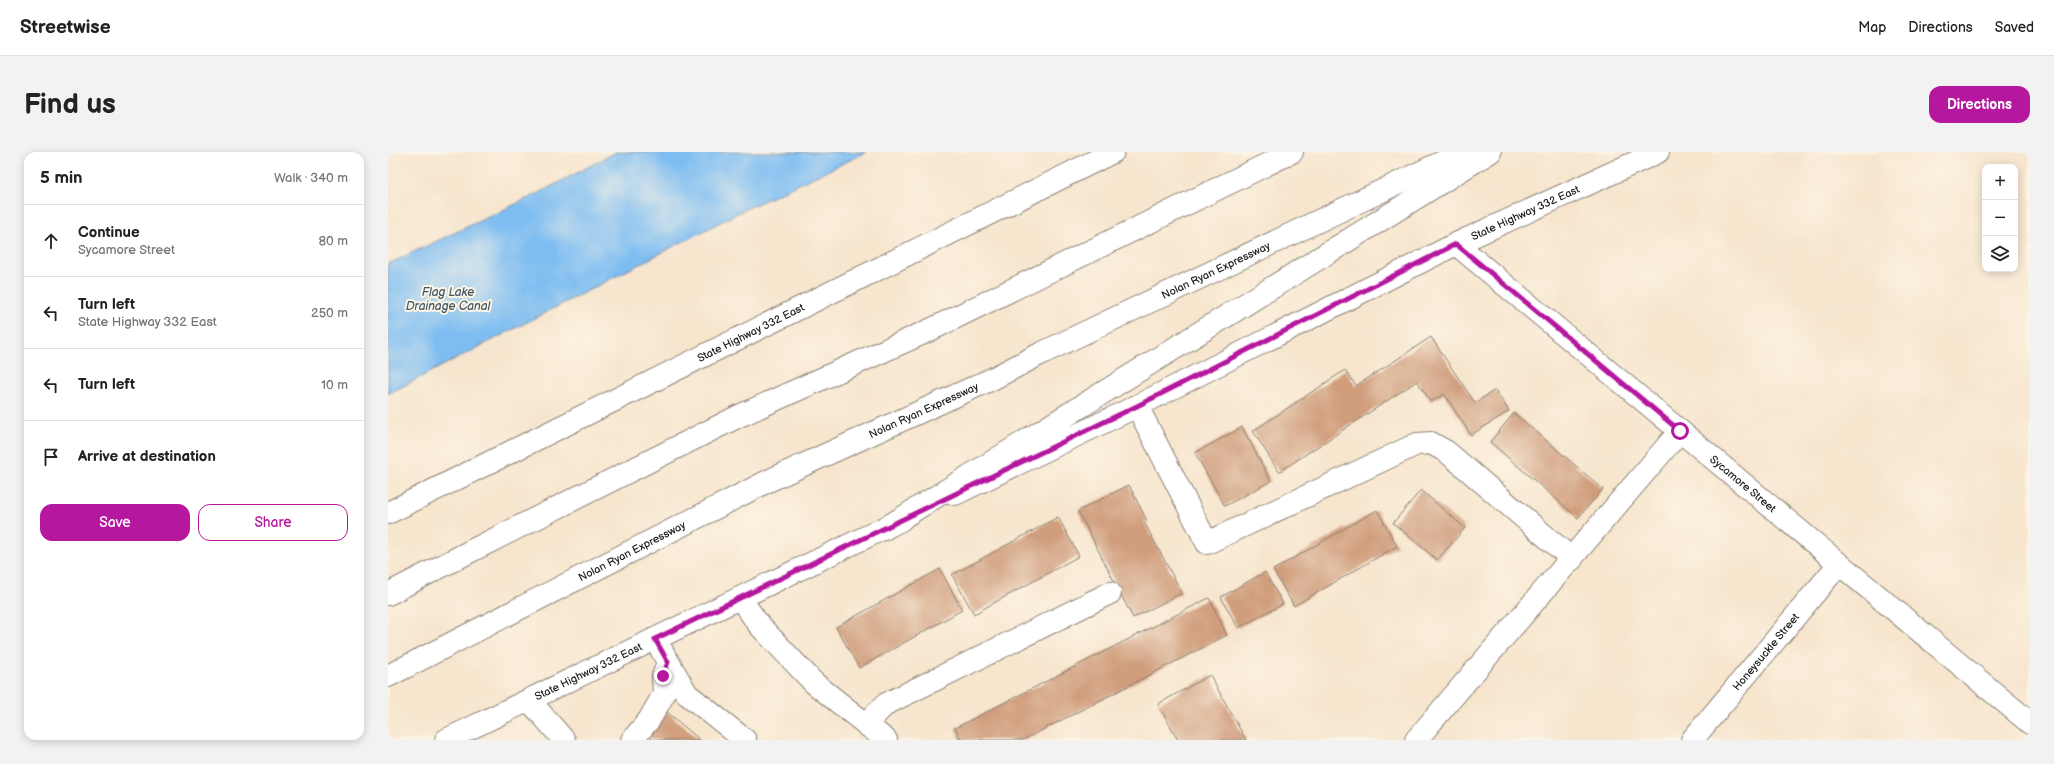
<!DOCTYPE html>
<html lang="en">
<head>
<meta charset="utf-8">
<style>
  body { margin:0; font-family:"Balsamiq Sans",sans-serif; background:#f2f2f2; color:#222 }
  .controls { position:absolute; right:12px; top:12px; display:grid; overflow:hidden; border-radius:8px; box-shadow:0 2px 10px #0003 }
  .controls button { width:36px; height:36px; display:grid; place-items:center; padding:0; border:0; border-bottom:1px solid #e0e0e0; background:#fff; color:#222; font:20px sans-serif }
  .stop { position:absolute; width:12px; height:12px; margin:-9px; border:3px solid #b5179e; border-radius:50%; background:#fff }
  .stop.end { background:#b5179e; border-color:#fff; box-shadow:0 1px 4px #0008 }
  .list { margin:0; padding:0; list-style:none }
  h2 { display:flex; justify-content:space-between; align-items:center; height:52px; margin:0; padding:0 16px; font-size:17px }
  h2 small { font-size:13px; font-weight:400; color:#767676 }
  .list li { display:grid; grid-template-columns:26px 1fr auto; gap:12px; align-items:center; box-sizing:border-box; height:72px; padding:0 16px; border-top:1px solid #e0e0e0 }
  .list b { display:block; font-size:15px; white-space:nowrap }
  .list p { margin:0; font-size:13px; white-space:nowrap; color:#767676 }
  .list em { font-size:13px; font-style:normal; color:#767676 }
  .actions { display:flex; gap:8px; padding:12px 16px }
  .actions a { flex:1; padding:9px 0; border:1px solid #b5179e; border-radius:12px; text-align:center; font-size:14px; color:#b5179e }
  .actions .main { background:#b5179e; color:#fff }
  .icon { flex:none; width:22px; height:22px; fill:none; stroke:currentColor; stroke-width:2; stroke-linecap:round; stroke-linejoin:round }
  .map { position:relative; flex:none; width:1642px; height:588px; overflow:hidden; border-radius:12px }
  header { display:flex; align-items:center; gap:24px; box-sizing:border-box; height:56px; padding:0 20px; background:#fff; border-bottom:1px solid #e0e0e0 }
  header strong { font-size:19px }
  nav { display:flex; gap:22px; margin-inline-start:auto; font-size:14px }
  .intro { display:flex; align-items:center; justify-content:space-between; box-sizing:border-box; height:96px; padding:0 24px }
  h1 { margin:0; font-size:28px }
  .button { padding:10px 18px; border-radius:12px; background:#b5179e; color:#fff; font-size:14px; font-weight:700 }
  main { display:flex; gap:24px; padding:0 24px }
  aside { flex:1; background:#fff; border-radius:12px; box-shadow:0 2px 10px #0003 }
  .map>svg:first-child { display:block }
  .water { fill:#7ebdf2; stroke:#4d6c87 }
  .building { fill:#d09e7d }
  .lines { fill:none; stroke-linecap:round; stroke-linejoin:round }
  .minor-casing { stroke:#8a8074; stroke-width:24 }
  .major-casing { stroke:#8a8074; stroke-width:24 }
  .highway-casing { stroke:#8a8074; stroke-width:24 }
  .minor { stroke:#fff; stroke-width:22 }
  .major { stroke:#fff; stroke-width:22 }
  .highway { stroke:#fff; stroke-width:22 }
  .route { stroke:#b5179e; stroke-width:5 }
  .labels { text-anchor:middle; stroke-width:4; stroke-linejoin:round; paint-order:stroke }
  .street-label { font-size:11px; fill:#1c1c1c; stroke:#fcf5e5 }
  .water-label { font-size:12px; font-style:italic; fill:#3e5467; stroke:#fcf5e5 }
</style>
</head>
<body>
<header>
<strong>Streetwise</strong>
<nav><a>Map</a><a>Directions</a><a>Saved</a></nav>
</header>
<div class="intro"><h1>Find us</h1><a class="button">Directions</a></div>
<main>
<aside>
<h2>5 min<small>Walk · 340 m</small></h2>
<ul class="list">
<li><svg class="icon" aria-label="ahead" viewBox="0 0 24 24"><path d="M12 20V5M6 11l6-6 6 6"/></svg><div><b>Continue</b><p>Sycamore Street</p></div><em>80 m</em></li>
<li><svg class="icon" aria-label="left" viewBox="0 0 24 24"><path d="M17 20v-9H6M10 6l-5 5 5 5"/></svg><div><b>Turn left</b><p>State Highway 332 East</p></div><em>250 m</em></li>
<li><svg class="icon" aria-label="left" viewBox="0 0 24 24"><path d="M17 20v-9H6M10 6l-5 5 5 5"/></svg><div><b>Turn left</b></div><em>10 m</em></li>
<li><svg class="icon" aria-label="arrive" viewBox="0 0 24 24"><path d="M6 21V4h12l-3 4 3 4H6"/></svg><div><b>Arrive at destination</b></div></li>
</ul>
<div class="actions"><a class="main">Save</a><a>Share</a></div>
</aside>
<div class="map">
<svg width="1642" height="588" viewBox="0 0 1642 588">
  <rect width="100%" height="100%" fill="#fcf5e5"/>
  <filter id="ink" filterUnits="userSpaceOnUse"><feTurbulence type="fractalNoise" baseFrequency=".025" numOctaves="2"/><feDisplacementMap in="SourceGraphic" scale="8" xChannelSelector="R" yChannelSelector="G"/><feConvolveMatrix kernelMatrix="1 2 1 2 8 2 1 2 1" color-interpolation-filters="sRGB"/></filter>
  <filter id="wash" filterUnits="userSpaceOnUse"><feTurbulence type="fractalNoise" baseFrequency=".012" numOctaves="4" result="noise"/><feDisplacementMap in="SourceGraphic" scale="16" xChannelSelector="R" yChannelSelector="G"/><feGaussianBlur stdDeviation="0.9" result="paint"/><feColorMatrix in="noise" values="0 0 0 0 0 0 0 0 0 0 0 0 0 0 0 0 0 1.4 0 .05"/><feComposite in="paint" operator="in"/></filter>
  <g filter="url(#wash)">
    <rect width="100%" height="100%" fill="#f7e5cd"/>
    <polygon class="water" points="228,0 479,0 356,58 0,242 0,112 149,42"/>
    <g id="blocks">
      <g class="building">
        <polygon points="1043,185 1087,251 1107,238 1121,259 1083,283 1056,242 1043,250 1029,229 891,320 865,279 957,218 968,234"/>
        <polygon points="1126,261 1215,337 1190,366 1102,290"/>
        <polygon points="854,275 883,329 837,354 807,301"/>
        <polygon points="741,333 759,369 756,370 794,441 745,466 690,359"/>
        <polygon points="1033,338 1077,376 1049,408 1005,371"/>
        <polygon points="989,358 1009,394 906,454 885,418"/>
        <polygon points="670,365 691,404 586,462 564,423"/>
        <polygon points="552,417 574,458 471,516 448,475"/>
        <polygon points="877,420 895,452 850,476 833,445"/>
        <polygon points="821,446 839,483 635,588 573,588 567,576"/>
        <polygon points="822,523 858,588 790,588 770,552"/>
        <polygon points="279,560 312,588 265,588 260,583"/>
      </g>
    </g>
  </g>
  <g filter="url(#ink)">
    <use href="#blocks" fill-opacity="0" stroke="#8a8074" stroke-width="1"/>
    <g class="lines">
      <g class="minor-casing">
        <g id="minor">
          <path id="s1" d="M 1068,92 L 1642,571"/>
          <polyline points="749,254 819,391 1029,292 1043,291 1059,300 1184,407"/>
          <polyline points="352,446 371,473 426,531 498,588"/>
          <polyline points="267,487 299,542 357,588"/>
          <polyline points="141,548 176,588"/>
          <polyline points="478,572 498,552 722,441"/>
          <polyline points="244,588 261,568 276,542 275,524 280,510"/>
          <polyline points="1028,588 1292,279"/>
          <path id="s2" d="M 1304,588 L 1451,412"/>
        </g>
      </g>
      <g class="major-casing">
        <g id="major">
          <path id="s3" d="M 567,342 L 749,254 L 1068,92 L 1270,0"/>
          <path id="s4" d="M 0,361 L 725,0"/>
          <path id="s5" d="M 58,588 L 513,368"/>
        </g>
      </g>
      <g class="highway-casing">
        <g id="highway">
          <polyline points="496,377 1102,0"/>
          <polyline points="0,442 81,400 349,265 542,178 904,0"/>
          <path id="s6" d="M 0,524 L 380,329 L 604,227 L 652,202 L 1075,0"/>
        </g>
      </g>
      <use href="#minor" class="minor"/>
      <use href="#major" class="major"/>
      <use href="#highway" class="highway"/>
    </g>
  </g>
  <g class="lines" filter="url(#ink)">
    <polyline class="route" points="275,524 280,510 267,487 749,254 1068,92 1292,279"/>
  </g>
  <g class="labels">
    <g class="street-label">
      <text dy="4" stroke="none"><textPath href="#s3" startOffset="636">State Highway 332 East</textPath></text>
      <text dy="4" stroke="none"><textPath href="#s6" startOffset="922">Nolan Ryan Expressway</textPath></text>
      <text dy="4" stroke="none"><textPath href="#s4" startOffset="405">State Highway 332 East</textPath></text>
      <text dy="4" stroke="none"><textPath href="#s6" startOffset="598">Nolan Ryan Expressway</textPath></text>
      <text dy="4" stroke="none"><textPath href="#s1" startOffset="374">Sycamore Street</textPath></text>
      <text dy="4" stroke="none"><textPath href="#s6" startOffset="274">Nolan Ryan Expressway</textPath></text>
      <text dy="4" stroke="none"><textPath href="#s2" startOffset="115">Honeysuckle Street</textPath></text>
      <text dy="4" stroke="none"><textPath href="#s5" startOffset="158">State Highway 332 East</textPath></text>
    </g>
    <g class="water-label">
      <text x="60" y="144">Flag Lake<tspan x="60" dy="14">Drainage Canal</tspan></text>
    </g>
  </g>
</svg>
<div class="controls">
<button>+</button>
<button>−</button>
<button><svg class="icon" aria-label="layers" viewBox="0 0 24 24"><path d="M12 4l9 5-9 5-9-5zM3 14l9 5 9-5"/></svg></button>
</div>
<div class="stop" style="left:1292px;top:279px"></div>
<div class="stop end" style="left:275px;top:524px"></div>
</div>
</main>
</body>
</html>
